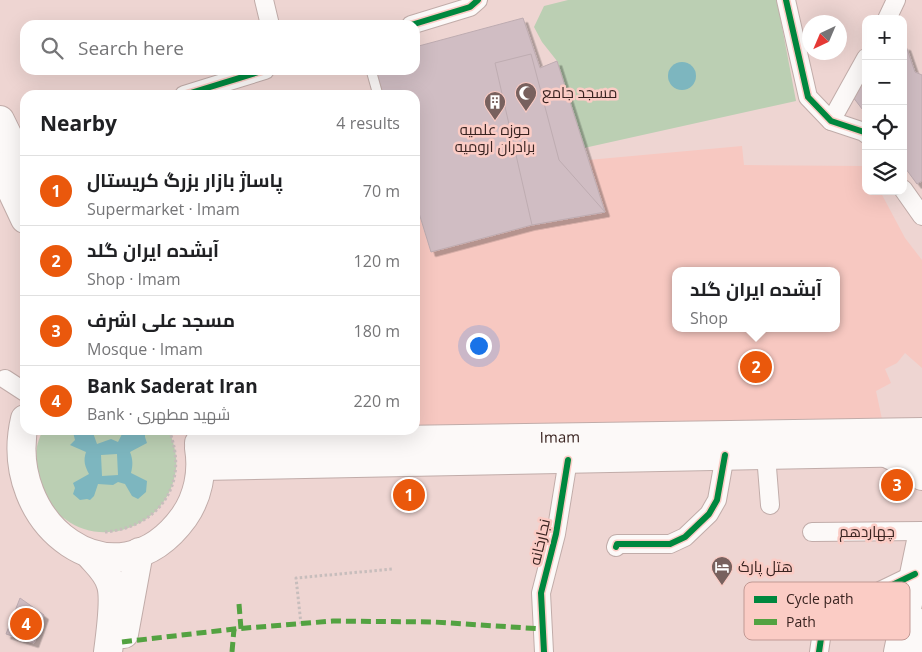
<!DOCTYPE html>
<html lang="en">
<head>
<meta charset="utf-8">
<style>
  body { margin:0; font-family:"Open Sans",Cairo,sans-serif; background:#f6f6f6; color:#202124 }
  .controls { position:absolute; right:15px; top:15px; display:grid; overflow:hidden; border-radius:10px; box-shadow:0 5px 20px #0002 }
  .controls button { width:45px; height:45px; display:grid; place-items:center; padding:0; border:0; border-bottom:1px solid #e0e0e0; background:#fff; color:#202124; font:25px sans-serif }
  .compass { position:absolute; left:802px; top:15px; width:45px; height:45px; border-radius:50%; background:#fff; box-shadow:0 5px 20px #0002; rotate:224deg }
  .you { position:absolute; left:478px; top:345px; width:18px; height:18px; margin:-12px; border:4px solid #fff; border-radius:50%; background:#1a73e8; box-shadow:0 0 0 8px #1a73e833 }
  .badge { display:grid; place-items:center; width:32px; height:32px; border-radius:50%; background:#ea580c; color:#fff; font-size:16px; font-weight:700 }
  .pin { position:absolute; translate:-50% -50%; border:2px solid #fff; box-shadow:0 1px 5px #0006 }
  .popup { position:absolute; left:672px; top:267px; width:168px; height:65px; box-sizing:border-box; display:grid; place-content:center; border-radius:10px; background:#fff; filter:drop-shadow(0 1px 4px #0005); font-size:16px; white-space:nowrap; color:#757577 }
  .popup b { font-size:19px; color:#202124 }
  .popup::after { content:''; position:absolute; left:50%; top:100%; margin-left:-10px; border:10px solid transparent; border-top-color:#fff }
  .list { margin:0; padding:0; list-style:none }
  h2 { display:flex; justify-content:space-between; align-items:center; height:65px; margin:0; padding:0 20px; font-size:21px }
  h2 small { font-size:16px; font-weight:400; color:#757577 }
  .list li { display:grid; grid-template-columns:32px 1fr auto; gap:15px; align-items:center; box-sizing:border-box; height:70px; padding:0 20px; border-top:1px solid #e0e0e0 }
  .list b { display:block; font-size:19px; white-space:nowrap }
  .list p { margin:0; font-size:16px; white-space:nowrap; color:#757577 }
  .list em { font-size:16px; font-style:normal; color:#757577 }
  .icon { flex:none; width:28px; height:28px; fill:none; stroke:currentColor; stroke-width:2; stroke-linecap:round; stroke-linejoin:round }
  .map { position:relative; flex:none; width:922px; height:652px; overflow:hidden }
  .search { position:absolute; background:#fff; box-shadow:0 5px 20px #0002; left:20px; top:20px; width:400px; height:55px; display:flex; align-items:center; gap:12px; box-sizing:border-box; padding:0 18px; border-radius:15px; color:#757577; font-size:19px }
  .panel { position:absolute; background:#fff; box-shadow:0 5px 20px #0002; left:20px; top:90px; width:400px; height:345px; border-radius:15px }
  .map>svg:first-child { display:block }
  .built { fill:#f7c8c1; fill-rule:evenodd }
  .green { fill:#bbcfb3 }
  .water { fill:#7db6bf; fill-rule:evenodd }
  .building { fill:#d0bdc3; stroke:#beacb1; filter:url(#shadow) }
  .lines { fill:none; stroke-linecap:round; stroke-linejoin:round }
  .service-casing { stroke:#c1aca9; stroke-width:11 }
  .minor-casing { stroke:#c1aca9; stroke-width:20 }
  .secondary-casing { stroke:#c1aca9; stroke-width:26 }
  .primary-casing { stroke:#c1aca9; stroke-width:30 }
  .path { stroke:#c7bdbc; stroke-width:3; stroke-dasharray:2.5 2.5; stroke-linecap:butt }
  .service { stroke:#fcf9f8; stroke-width:9 }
  .minor { stroke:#fcf9f8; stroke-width:18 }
  .secondary { stroke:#fcf9f8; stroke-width:24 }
  .primary { stroke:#fcf9f8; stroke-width:28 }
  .quiet { stroke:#53a241; stroke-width:5; stroke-dasharray:10 5; stroke-linecap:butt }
  .cycleway-casing { stroke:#fbccc5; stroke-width:9 }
  .cycleway { stroke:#00873e; stroke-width:6 }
  .labels { text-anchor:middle; stroke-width:5; stroke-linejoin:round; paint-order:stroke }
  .poi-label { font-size:15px; fill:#392320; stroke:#fbccc5; text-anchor:start }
  .street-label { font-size:15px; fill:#392320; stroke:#fbccc5 }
  .key { fill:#fbccc5; stroke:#c19994; stroke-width:1 }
  .key-label { font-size:14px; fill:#392320 }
</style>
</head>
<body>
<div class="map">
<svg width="922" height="652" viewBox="0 0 922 652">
  <defs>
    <filter id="shadow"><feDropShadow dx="4.5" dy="4.5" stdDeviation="0" flood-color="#0004"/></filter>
  </defs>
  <rect width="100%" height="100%" fill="#eed5d2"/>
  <path class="built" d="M 742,146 L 744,165 L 866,166 L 866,191 L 880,191 L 905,238 L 922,260 L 922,368 L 905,353 L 897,363 L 885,369 L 891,383 L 876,391 L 883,424 L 857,421 L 415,425 L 415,202 L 431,252 L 532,225 L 605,212 L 588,160 ZM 676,271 L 836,271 L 836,328 L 676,328 Z"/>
  <g class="green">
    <polygon points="568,0 777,0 796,101 584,148 557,61 542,42 534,27 544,6"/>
    <path d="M 43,430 L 169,430 C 175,446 179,462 174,479 C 163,525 104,549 65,519 C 57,514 48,505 44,496 C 42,491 41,484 40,478 C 35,459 34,448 43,430 Z"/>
  </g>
  <g class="water">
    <circle cx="682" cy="76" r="14"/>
    <path d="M 75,430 L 92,430 L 97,444 L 111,439 L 118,442 L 124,430 L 145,430 L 145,437 L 147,443 L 130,452 C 133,460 133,465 131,473 L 147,481 L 146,492 L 138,499 L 132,496 L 125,484 L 118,482 L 113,485 L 98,484 L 94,496 L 90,500 L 87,499 L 80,500 L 73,494 L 75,488 L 73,483 L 89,474 C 85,466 83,461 86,452 L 70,445 L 75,440 L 73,432 ZM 117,454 L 118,475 L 102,476 L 101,455 Z"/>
  </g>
  <g class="building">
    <polygon points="523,18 540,68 557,61 605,212 532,225 431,252 415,200 415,95 383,95 376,70 415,70 415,47"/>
    <polygon points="903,46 906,46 915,72 922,75 922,181 917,184 903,165"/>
    <polygon points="531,54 559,160 605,212 532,225 495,63"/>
    <polygon points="866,74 866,114 849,92"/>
    <polygon points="20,598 44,615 34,643 6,634"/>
  </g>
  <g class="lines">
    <g class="service-casing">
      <polyline id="service" points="371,70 378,95"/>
    </g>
    <g class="minor-casing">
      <g id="minor">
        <polyline points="264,0 270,25"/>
        <polyline points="786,0 808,97 831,121 864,132 866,134"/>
        <polyline points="887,19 896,0"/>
        <polyline points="411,25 470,7 478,0"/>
        <polyline points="184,95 265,70"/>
        <polyline points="831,121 866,58"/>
        <polyline points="903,189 922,216"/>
        <polyline points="5,379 25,392"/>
        <polyline points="766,455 770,505"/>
        <polyline points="812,532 922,531"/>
        <polyline points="616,547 617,544 670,544 685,537 709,514 717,500 725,455"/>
        <polyline points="544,652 541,593 556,534 568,460"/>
        <polyline points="819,652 824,618 915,574"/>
      </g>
    </g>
    <g class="secondary-casing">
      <polyline id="secondary" points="915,652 922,621"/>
    </g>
    <g class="primary-casing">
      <g id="primary">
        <polyline points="0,120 25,171"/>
        <polyline points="0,166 25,219"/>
        <path d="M 25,419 C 0,525 116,611 184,517 C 198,497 203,472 199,448"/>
        <path id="s1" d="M 199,443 L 922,432"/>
        <polyline points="886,453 911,465 922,476"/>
        <polyline points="201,466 922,452"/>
        <path d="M 91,556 C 99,565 108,573 111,585 C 115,598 110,637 108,652"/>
        <polyline points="124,634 139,552"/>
        <polyline points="898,652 922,536"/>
      </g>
    </g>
    <g class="path">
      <path d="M 105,532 C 160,527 190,483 169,430"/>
      <polyline points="301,624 296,578 393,569"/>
    </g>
    <use href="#service" class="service"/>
    <use href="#minor" class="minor"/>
    <use href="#secondary" class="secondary"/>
    <use href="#primary" class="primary"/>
    <g class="quiet">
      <polyline points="239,604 241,629"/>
      <polyline points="122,642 234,629 333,621 434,622 543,629"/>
      <polyline points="232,652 234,629"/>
    </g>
    <g class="cycleway-casing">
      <g id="cycleway">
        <polyline points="786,0 808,97 831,121 864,132 866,134"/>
        <polyline points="411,25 470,7 478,0"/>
        <polyline points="184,95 265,70"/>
        <polyline points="616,547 617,544 670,544 685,537 709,514 717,500 725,455"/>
        <polyline points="544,652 541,593 556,534 568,460"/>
        <polyline points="819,652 824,618 915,574"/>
      </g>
    </g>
    <use href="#cycleway" class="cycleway"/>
  </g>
  <defs>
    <g id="mosque-pin" transform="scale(1.125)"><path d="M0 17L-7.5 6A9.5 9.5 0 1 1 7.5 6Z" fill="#78615e" stroke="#fbccc5"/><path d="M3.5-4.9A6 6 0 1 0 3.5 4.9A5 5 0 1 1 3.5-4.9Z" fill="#fff"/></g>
    <g id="building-pin" transform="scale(1.125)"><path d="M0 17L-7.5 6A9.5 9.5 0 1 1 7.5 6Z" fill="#78615e" stroke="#fbccc5"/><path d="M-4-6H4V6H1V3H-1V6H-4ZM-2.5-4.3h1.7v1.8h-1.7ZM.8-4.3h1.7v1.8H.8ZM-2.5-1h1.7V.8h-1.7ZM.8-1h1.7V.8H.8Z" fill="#fff"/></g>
    <g id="hotel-pin" transform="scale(1.125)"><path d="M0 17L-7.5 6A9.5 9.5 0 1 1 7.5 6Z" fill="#78615e" stroke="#fbccc5"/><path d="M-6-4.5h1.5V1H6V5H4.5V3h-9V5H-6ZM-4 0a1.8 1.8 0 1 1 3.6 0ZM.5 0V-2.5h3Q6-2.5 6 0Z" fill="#fff"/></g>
  </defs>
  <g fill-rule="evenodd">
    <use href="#mosque-pin" x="526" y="93"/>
    <use href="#building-pin" x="495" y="102"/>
    <use href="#hotel-pin" x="722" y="567"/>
  </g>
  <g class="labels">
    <g class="poi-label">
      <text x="542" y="98">مسجد جامع</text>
      <text x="495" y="135" text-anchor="middle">حوزه علمیه<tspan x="495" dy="17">برادران ارومیه</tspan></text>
      <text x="738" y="572">هتل پارک</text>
    </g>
    <g class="street-label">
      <text dy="5" stroke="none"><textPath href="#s1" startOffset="361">Imam</textPath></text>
      <text x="867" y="537">چهاردهم</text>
      <text transform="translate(540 542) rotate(-77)" y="5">نجارخانه</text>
    </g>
  </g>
  <rect x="744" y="582" width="166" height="58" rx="8" class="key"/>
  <rect x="754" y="596" width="23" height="7" fill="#00873e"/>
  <rect x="754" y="619" width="23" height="6" fill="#53a241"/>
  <g class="key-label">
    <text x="786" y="604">Cycle path</text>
    <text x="786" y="627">Path</text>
  </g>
</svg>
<div class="controls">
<button>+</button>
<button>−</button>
<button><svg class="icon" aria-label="locate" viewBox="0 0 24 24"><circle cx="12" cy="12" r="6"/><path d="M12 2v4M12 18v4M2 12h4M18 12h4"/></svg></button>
<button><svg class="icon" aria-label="layers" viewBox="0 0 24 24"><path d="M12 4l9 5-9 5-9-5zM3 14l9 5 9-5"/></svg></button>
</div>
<svg class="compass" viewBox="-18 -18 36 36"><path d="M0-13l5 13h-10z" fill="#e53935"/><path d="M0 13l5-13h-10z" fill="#757577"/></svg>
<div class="you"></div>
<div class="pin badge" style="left:409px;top:495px">1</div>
<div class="pin badge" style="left:756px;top:367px">2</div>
<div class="popup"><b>آبشده ایران گلد</b>Shop</div>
<div class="pin badge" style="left:897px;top:485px">3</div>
<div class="pin badge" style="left:26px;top:624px">4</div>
<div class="search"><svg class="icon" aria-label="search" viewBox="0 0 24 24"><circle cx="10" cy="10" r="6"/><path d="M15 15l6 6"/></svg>Search here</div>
<section class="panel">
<h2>Nearby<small>4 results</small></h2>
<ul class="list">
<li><span class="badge">1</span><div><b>پاساژ بازار بزرگ کریستال</b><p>Supermarket · Imam</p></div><em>70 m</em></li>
<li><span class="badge">2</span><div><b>آبشده ایران گلد</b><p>Shop · Imam</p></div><em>120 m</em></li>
<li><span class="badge">3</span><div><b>مسجد علی اشرف</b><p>Mosque · Imam</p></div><em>180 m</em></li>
<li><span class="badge">4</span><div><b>Bank Saderat Iran</b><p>Bank · شهید مطهری</p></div><em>220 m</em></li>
</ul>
</section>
</div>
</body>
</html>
